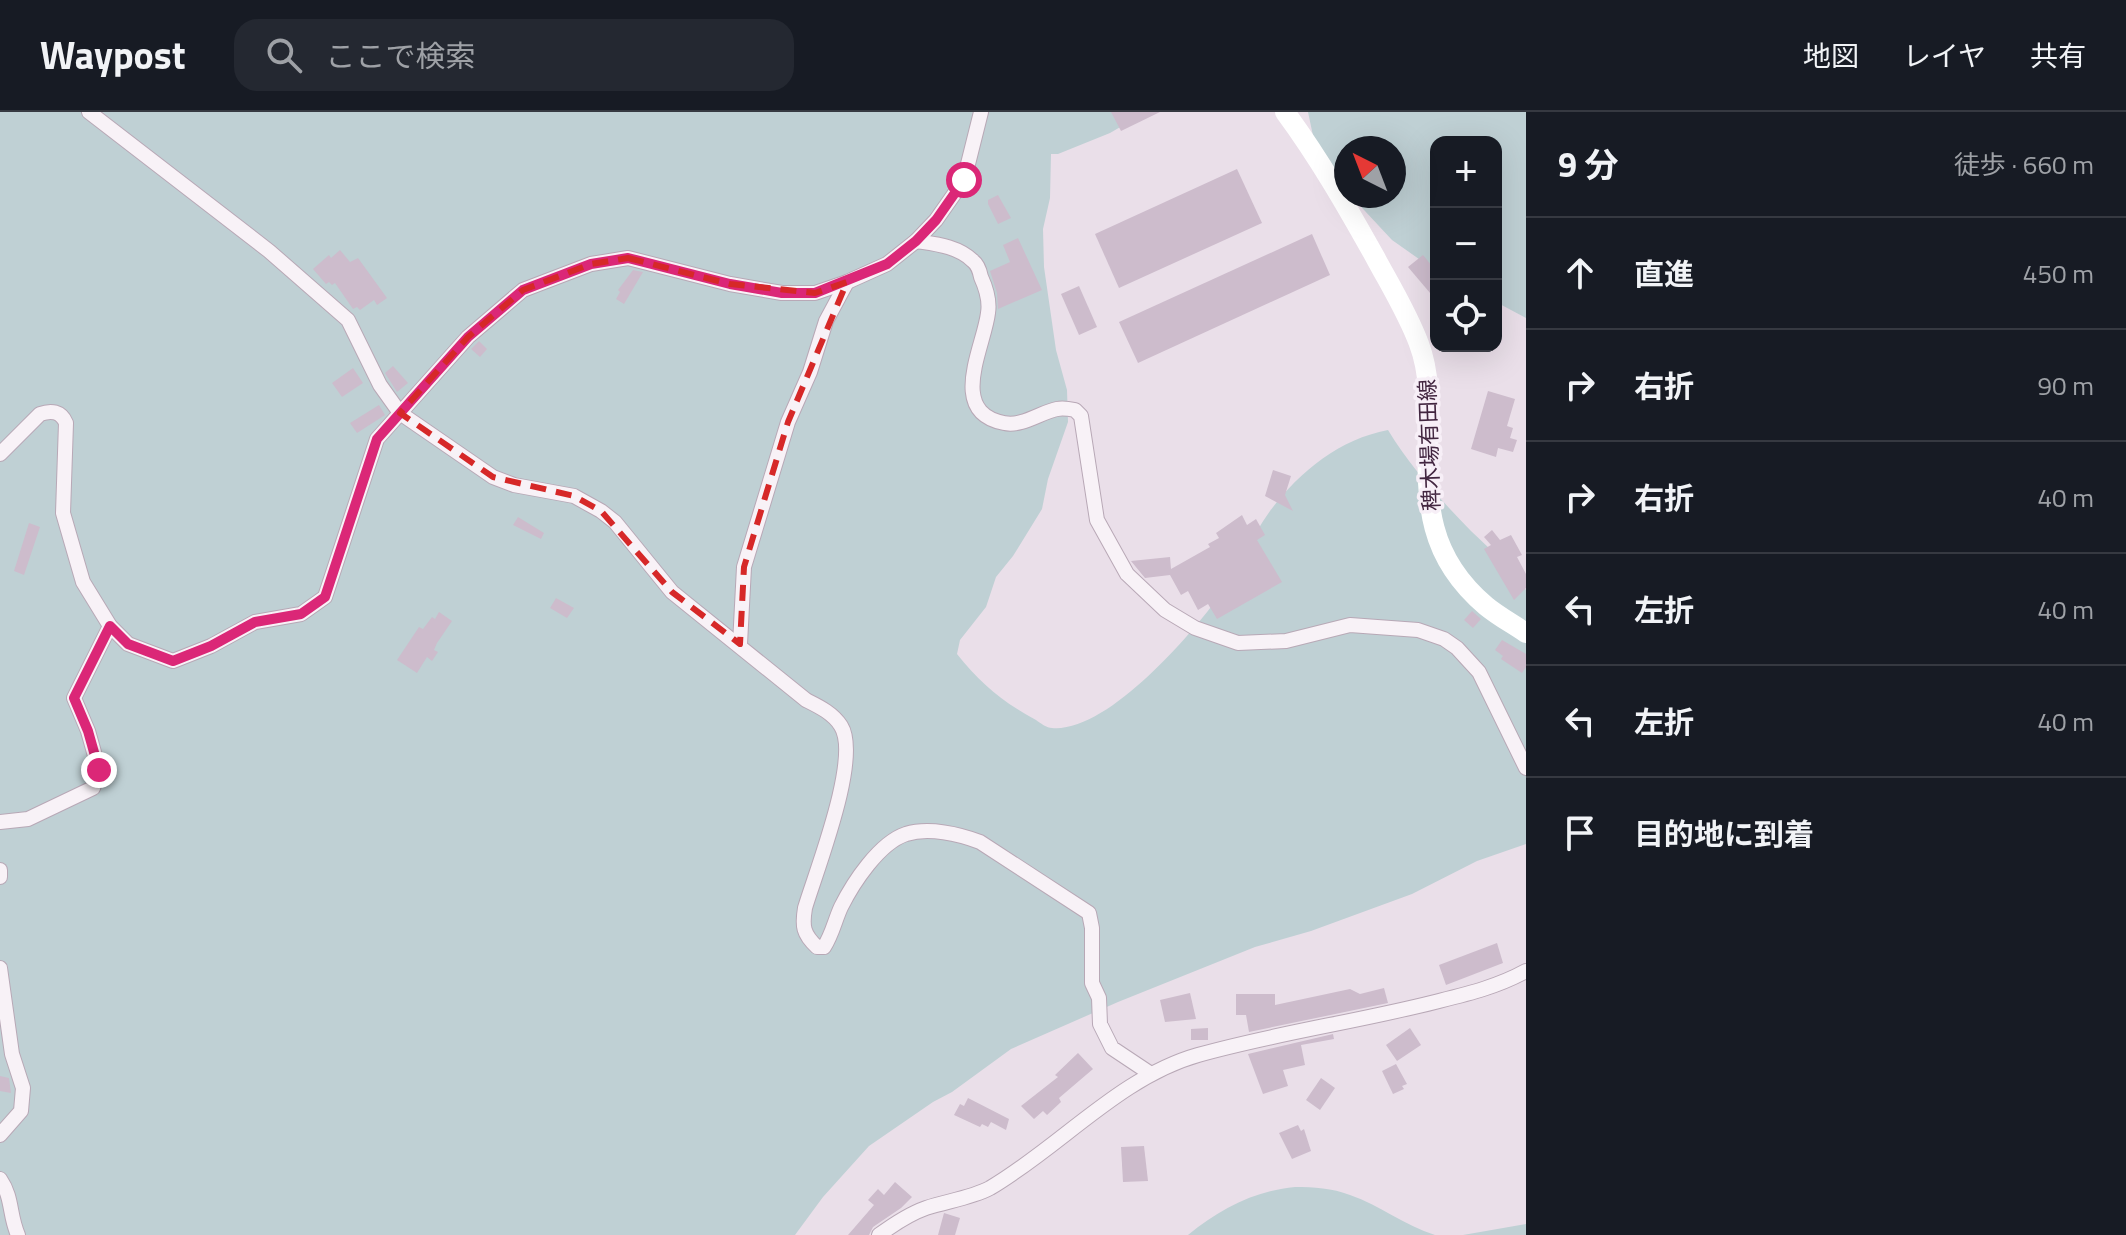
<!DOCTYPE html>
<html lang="ja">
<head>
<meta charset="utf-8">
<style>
  body { margin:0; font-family:"Titillium Web","Noto Sans JP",sans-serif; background:#242831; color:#f1f3f6 }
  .controls { position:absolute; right:24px; top:24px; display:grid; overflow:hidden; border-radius:16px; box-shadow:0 8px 32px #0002 }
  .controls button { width:72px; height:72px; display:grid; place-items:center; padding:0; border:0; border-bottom:2px solid #363941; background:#171b24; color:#f1f3f6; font:40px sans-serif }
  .compass { position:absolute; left:1334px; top:24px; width:72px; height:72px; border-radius:50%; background:#171b24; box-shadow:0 8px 32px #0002; rotate:318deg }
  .stop { position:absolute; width:24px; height:24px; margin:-18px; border:6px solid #db2777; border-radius:50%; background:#fff }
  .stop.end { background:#db2777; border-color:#fff; box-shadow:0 2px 8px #0008 }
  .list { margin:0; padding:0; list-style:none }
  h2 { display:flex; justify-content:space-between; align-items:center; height:104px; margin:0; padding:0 32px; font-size:34px }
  h2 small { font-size:26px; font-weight:400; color:#9ea1a6 }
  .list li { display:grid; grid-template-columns:52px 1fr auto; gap:24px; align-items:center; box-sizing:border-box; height:112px; padding:0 32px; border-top:2px solid #363941 }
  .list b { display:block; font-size:30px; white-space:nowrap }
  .list em { font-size:26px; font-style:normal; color:#9ea1a6 }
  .icon { flex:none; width:44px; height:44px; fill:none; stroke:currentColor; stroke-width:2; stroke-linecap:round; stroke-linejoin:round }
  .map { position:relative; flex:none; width:1526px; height:1123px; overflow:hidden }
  header { display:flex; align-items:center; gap:48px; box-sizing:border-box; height:112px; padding:0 40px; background:#171b24; border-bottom:2px solid #363941 }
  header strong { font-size:38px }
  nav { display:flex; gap:44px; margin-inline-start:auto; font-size:28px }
  .search { width:560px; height:72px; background:#242831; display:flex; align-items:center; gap:20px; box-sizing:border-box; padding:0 28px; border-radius:24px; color:#9ea1a6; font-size:30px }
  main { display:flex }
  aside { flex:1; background:#171b24 }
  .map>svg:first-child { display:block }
  .green { fill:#bfd0d4 }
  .building { fill:#cdbccc }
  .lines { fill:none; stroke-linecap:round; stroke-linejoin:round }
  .street-casing { stroke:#b8a8b6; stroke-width:16 }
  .street { stroke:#f8f2f7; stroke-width:14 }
  .secondary { stroke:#fff; stroke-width:20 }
  .route { stroke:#db2777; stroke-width:10 }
  .marked { fill:none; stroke:#d62828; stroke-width:6; stroke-dasharray:16 10; stroke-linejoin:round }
  .labels { text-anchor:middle; stroke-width:7; stroke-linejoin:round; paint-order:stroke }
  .street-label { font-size:22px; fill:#422640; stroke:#f7eff7 }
</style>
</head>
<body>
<header>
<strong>Waypost</strong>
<div class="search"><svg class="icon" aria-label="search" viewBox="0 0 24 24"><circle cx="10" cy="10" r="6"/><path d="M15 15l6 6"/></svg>ここで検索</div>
<nav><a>地図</a><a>レイヤ</a><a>共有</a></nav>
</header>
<main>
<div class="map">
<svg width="1526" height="1123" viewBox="0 0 1526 1123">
  <rect width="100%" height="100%" fill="#eadfe9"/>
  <g class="green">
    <path d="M 0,0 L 1146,0 L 1110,21 L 1058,42 L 1051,42 L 1050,86 L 1043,117 L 1044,155 L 1056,238 L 1067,278 L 1068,310 L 1048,367 L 1042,397 L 1013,444 L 996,465 L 986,495 L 960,528 L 957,542 C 980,571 1004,591 1036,608 C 1040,611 1047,616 1052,616 C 1107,621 1191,523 1220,483 C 1239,456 1251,425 1270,399 C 1300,359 1340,327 1388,318 C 1411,356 1440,387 1471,419 C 1491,438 1510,455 1526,478 L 1526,732 L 1477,749 L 1412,782 L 1311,819 L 1255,835 L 1118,890 L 1011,937 L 952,980 L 933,990 L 869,1034 L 823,1085 L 795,1123 L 0,1123 Z"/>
    <polygon points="1308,0 1526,0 1526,206 1496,190 1496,30 1436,30 1436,159 1392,128 1351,84 1394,84 1394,36 1346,36 1346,77 1315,33"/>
    <path d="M 1295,1075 C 1314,1075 1332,1076 1350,1083 C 1380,1093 1405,1114 1435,1123 L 1188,1123 C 1220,1097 1254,1079 1295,1075 Z"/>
    <polygon points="1526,1112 1526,1123 1463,1123"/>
  </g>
  <g class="building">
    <polygon points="1111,0 1160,0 1121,19"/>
    <polygon points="1237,57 1262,111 1119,176 1095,122"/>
    <polygon points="998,83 1011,106 998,112 988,92 988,88"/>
    <polygon points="1312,122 1330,163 1138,251 1119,210"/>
    <polygon points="1018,126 1042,178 998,197 997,181 990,159 1010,150 1003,133"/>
    <polygon points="340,138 350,150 358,146 387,186 377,193 374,188 360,198 357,195 353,197 335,171 332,173 329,170 326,172 313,157 329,143 331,146"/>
    <polygon points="1423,143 1436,159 1436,188 1408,155"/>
    <polygon points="633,158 643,160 624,192 616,187 620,180 618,178"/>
    <polygon points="1079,174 1097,215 1079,223 1061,182"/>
    <polygon points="479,229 487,237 480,245 471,237"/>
    <polygon points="393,254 408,271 397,280 385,261"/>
    <polygon points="353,256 363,271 342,285 332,271"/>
    <polygon points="1488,279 1515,287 1507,314 1513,316 1510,326 1517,328 1513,340 1498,336 1496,345 1471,337"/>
    <polygon points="379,293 385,303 357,321 350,311"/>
    <polygon points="1273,358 1291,364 1285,383 1293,399 1265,384"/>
    <polygon points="1242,403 1247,413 1256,407 1265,423 1257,428 1282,470 1217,507 1208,492 1198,498 1188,479 1181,483 1170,463 1145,466 1131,449 1170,445 1171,457 1210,435 1208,432 1219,426 1216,421"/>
    <polygon points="518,405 544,421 541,427 513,413"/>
    <polygon points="29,411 40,415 24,463 14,459"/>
    <polygon points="1492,418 1500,428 1511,423 1522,443 1517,445 1526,462 1526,476 1514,488 1484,437 1491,433 1484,425"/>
    <polygon points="556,486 574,496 567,506 550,496"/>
    <polygon points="1472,499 1481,507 1473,516 1464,508"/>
    <polygon points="439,500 452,509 437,531 434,538 438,540 432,549 427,545 417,561 397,548 419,515 423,517 432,505 435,507"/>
    <polygon points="1502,528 1526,542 1526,555 1522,561 1501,547 1503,544 1495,538"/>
    <polygon points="1497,831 1503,851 1446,873 1439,853"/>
    <polygon points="1384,876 1388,891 1249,920 1246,903 1236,903 1236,882 1275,882 1275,893 1350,877 1360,882"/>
    <polygon points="1190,881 1196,907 1165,910 1160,888"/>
    <polygon points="1208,916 1208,928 1191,928 1191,917"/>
    <polygon points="1410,916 1421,933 1397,949 1386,933"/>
    <polygon points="1333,922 1334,927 1301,933 1305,953 1283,958 1288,974 1263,982 1248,942"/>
    <polygon points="1078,941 1093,957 1059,986 1061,990 1047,1003 1043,999 1034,1007 1021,994 1058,965 1055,963"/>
    <polygon points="1396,952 1407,972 1402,974 1404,977 1393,982 1382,959"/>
    <polygon points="0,964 9,966 11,981 0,979"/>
    <polygon points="1321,966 1335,976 1320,998 1306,988"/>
    <polygon points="968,986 1009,1007 1006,1018 991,1010 988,1015 982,1012 980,1015 954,1003 960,992 964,994"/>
    <polygon points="1298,1013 1301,1019 1304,1017 1311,1039 1292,1047 1279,1021"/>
    <polygon points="1144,1034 1148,1069 1123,1070 1121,1035"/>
    <polygon points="895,1070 912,1085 901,1096 873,1115 869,1123 848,1123 874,1093 868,1088 878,1077 884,1083"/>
    <polygon points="944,1101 960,1106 955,1123 938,1123"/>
  </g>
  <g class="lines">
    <g class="street-casing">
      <g id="street">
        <path d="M 89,0 L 269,139 L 348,208 L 380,273 L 400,301 L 493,365 L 514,373 L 574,384 L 601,399 L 615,410 L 672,480 L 806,588 C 818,594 833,601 841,614 C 861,646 816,759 805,796 C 802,814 803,822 817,835 L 824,835 C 832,823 835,808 841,795 C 853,771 879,731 906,722 C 929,715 959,722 980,730 L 1089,801 L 1092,816 L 1092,871 L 1099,886 L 1100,912 L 1112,936 L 1151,962"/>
        <path d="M 916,129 C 935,132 958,134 973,149 C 977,152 980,160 981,165 C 986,176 990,189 988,201 C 984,235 947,300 1004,311 C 1022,315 1041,300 1057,297 C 1062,296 1070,297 1075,298 L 1081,304 L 1097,408 L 1127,462 L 1165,498 L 1195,516 L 1238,531 L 1286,529 L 1350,513 L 1418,518 L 1444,527 L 1457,536 L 1479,560 L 1526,656"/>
        <path d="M 0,342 L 40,302 C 51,298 61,299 66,311 L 63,401 L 83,470 L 110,514 L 128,532 L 173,549 L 211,534 L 255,510 L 301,502 L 325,485 L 377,327 L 468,225 L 523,178 L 591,152 L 628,146 L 730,172 L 782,181 L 815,181 L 847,170 L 887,152 L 916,129 L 936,108 L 964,68 L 981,0"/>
        <polyline points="740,532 744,455 788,310 810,260 826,209 847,170"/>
        <polyline points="0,710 28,707 93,676 99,658 88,619 74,586 110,514"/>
        <polyline points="0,758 0,765"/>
        <polyline points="0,856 12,942 23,976 21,999 0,1023"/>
        <path d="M 0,1067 C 13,1086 9,1103 18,1123"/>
        <path d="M 879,1123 C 894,1112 909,1102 926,1096 C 947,1089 971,1086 990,1076 C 1060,1035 1120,965 1198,943 C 1276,921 1356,910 1435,890 C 1467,882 1497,875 1526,859"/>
      </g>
    </g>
    <use href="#street" class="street"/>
    <path class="secondary" d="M 1285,0 C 1319,46 1347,95 1375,145 C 1390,173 1408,202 1419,232 C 1430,261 1429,292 1428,322 C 1426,392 1428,445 1486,494 C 1498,504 1513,512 1526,521"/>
  </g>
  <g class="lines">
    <polyline class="route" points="99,658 88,619 74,586 110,514 128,532 173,549 211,534 255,510 301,502 325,485 377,327 468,225 523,178 591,152 628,146 730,172 782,181 815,181 887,152 916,129 936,108 964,68"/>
  </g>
  <path class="marked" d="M 628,146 L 730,172 L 815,181 L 847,170 L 788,310 L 744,455 L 740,532 L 672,480 L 601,399 L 574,384 L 493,365 L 400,301 L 468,225 L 523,178 L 591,152 Z"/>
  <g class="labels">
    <g class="street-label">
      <text transform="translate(1429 333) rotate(-92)" y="8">稗木場有田線</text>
    </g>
  </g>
</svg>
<div class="controls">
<button>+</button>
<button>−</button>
<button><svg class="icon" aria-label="locate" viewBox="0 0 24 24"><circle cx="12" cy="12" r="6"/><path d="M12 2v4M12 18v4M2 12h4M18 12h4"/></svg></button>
</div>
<svg class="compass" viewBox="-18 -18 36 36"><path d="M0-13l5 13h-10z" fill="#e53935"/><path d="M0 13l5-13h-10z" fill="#9ea1a6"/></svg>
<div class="stop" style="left:964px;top:68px"></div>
<div class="stop end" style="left:99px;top:658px"></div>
</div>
<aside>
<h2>9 分<small>徒歩 · 660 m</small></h2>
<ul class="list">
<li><svg class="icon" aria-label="ahead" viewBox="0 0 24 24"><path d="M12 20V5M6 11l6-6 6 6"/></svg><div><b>直進</b></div><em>450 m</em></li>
<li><svg class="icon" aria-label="right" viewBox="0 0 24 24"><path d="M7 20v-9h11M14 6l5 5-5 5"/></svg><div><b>右折</b></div><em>90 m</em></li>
<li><svg class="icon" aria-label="right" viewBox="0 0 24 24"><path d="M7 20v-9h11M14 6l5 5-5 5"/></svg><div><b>右折</b></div><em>40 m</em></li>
<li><svg class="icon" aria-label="left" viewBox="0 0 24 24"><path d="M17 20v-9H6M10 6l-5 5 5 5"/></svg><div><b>左折</b></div><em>40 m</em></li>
<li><svg class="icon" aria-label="left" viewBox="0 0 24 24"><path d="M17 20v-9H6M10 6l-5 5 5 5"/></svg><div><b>左折</b></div><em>40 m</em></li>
<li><svg class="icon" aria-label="arrive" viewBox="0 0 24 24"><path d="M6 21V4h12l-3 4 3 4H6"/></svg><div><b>目的地に到着</b></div></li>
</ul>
</aside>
</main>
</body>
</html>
